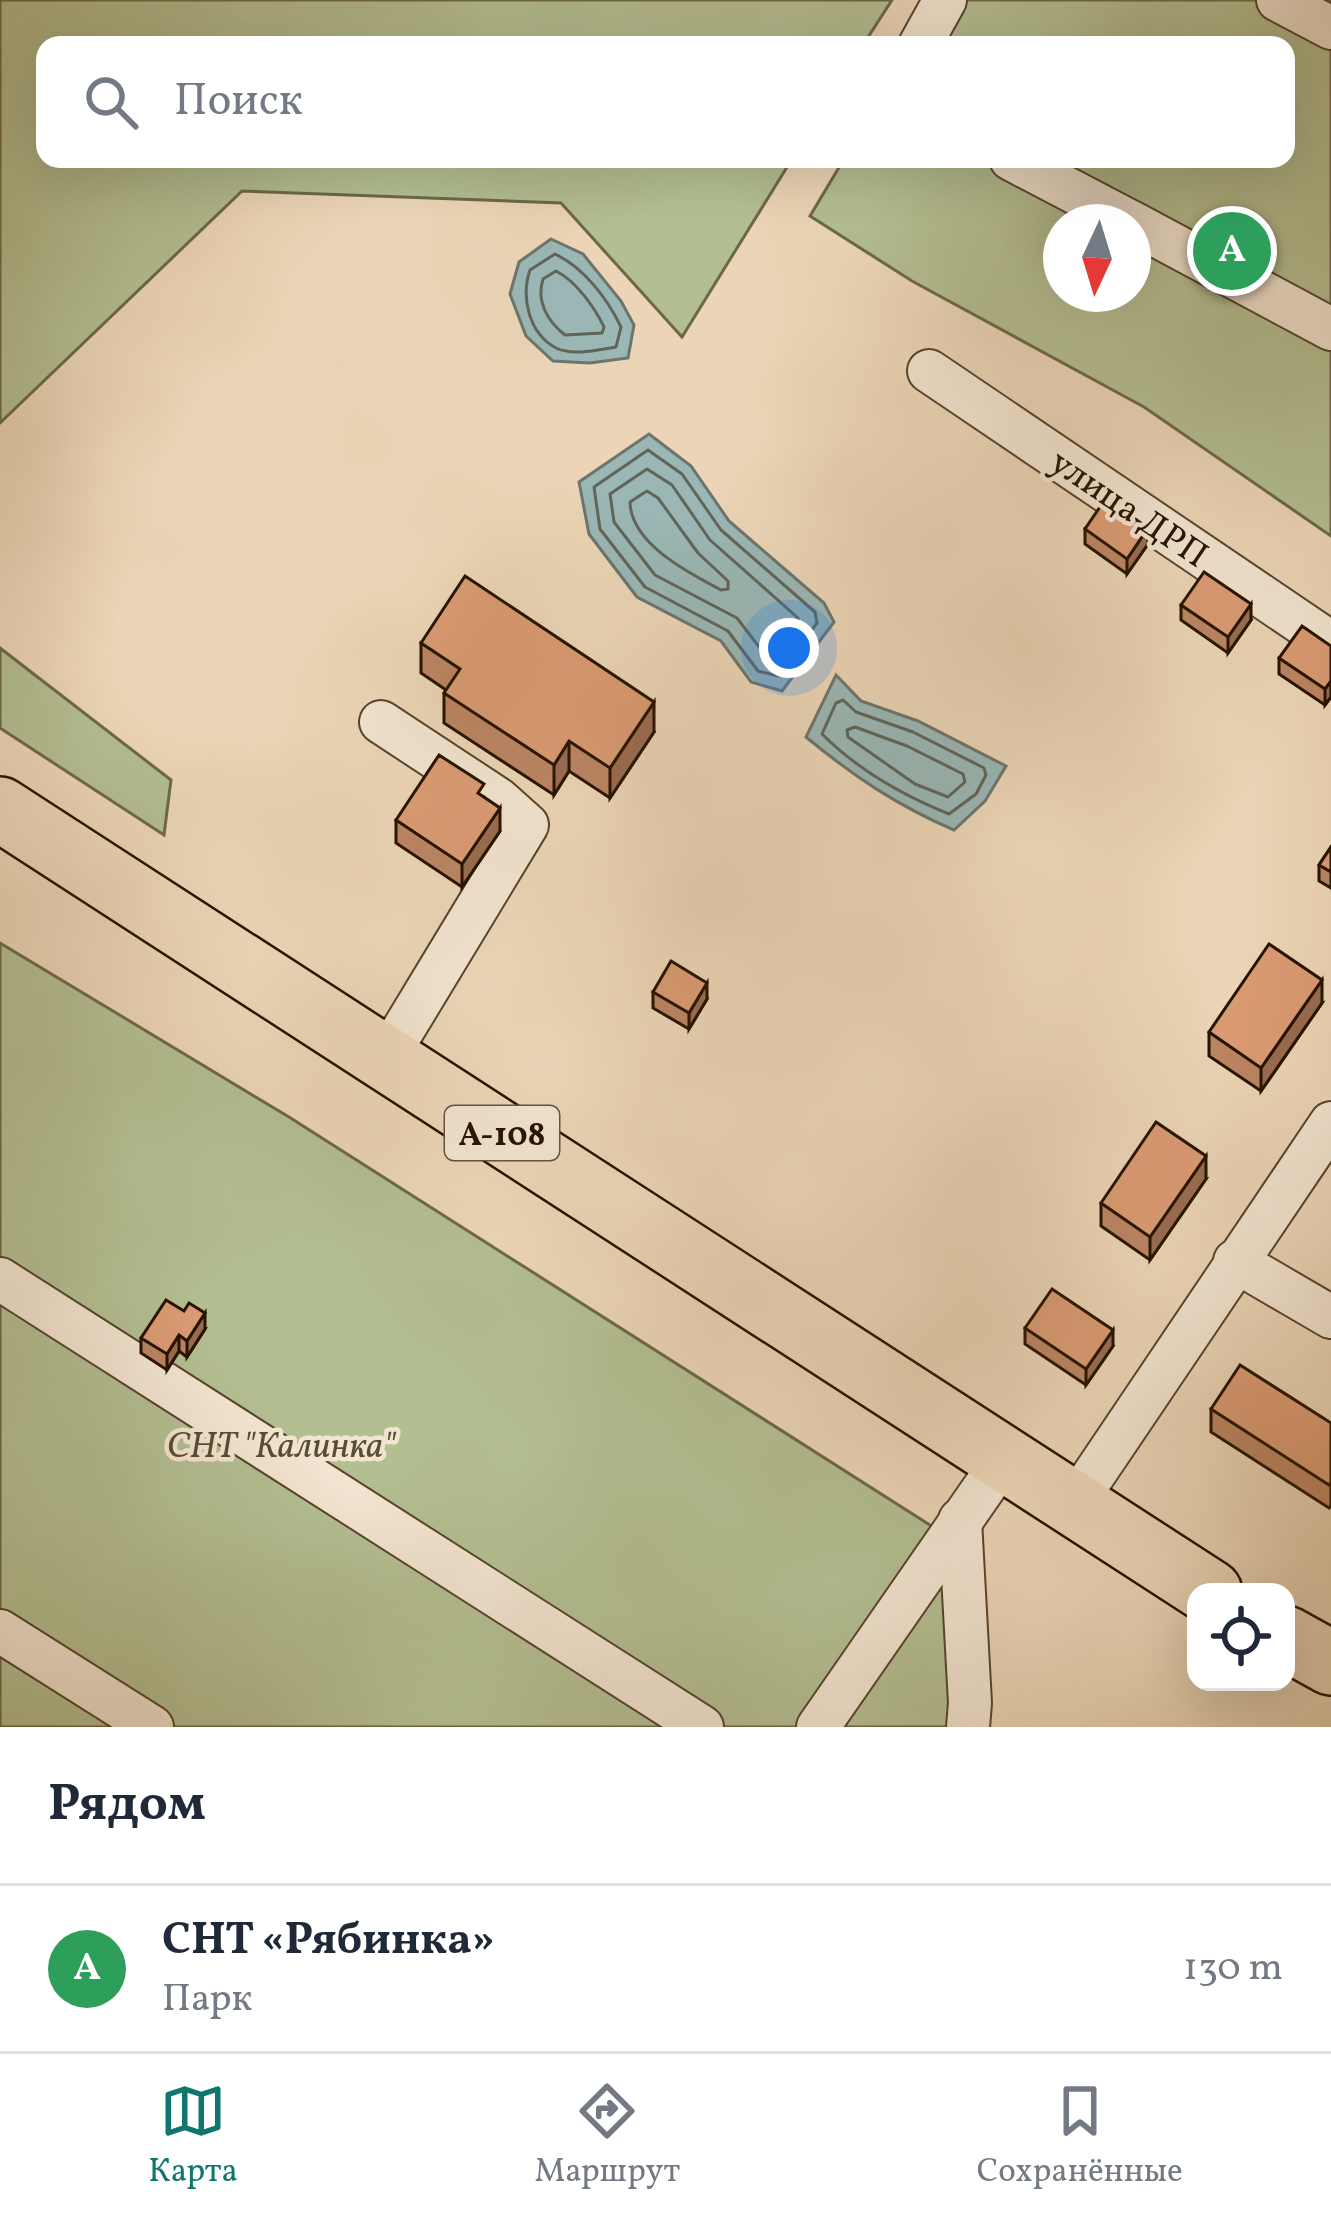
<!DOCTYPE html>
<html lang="ru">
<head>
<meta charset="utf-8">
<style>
  body { margin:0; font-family:Vollkorn,serif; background:#f6f6f7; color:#1f2937 }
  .controls { position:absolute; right:36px; bottom:36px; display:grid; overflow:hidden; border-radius:24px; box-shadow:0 12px 48px #0002 }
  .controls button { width:108px; height:108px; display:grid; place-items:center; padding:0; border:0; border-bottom:3px solid #e0e1e3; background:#fff; color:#1f2937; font:60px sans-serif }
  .compass { position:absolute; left:1043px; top:204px; width:108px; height:108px; border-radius:50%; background:#fff; box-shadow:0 12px 48px #0002; rotate:184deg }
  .you { position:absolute; left:789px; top:648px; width:42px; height:42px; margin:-30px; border:9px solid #fff; border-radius:50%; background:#1a73e8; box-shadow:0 0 0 18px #1a73e833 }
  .badge { display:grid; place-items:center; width:78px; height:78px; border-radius:50%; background:#0f766e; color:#fff; font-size:39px; font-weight:700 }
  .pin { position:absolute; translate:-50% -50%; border:6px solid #fff; box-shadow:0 3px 12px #0006 }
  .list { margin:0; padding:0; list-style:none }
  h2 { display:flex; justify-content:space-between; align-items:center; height:156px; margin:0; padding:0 48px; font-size:51px }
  h2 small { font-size:39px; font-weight:400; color:#747a83 }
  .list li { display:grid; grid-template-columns:78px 1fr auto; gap:36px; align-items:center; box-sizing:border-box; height:168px; padding:0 48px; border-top:3px solid #e0e1e3 }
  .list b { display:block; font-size:45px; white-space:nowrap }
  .list p { margin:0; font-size:39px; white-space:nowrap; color:#747a83 }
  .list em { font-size:39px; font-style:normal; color:#747a83 }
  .icon { flex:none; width:66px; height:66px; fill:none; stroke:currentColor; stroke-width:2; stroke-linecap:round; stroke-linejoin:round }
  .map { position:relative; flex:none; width:1331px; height:1727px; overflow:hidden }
  .search { position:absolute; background:#fff; box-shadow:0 12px 48px #0002; left:36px; right:36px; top:36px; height:132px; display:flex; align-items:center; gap:30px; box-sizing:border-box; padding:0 42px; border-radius:24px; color:#747a83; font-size:45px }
  .sheet { height:324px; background:#fff }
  nav { display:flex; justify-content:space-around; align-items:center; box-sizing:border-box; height:168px; border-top:3px solid #e0e1e3; background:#fff; font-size:33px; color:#747a83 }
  nav a { display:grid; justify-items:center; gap:6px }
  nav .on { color:#0f766e }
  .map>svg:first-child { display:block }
  .green { fill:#b3be91; stroke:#6c6848; stroke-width:3; fill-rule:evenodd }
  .water { fill:#9ab7b5; stroke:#6c756d; stroke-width:3 }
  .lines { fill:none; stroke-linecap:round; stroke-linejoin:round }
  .shore { stroke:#60655a; stroke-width:3 }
  .minor-casing { stroke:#57442e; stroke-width:46 }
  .highway-casing { stroke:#261300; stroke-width:68 }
  .minor { stroke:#f2e4d0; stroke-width:42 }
  .highway { stroke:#ebd5b6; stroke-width:63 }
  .wall { fill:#bb8563; stroke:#261300; stroke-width:3 }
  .shaded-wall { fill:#996c50; stroke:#261300; stroke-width:3 }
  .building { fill:#da9b73; stroke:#261300; stroke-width:3 }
  .labels { text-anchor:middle; stroke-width:9; stroke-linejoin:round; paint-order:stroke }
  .shield { fill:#f2e4d0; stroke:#63523e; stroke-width:3 }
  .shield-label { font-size:33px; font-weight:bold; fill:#261300 }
  .street-label { font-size:36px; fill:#261300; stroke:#f2e4d0 }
  .park-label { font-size:36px; font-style:italic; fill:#574f33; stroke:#f2e4d0 }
</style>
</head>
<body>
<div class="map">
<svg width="1331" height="1727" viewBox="0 0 1331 1727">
  <rect width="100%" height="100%" fill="#ebd5b6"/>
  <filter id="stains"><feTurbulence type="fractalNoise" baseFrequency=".00167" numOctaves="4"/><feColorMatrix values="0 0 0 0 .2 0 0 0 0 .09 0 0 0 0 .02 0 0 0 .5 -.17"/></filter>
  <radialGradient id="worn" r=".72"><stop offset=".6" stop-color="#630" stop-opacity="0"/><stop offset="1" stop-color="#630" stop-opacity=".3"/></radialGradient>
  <g class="green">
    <polygon points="0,0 892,0 863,45 45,45 45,159 792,159 682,337 561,203 242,191 0,423"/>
    <path d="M 938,0 L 1331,0 L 1331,536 L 1144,407 L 912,281 L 810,216 L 844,159 L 1286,159 L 1286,45 L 911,45 ZM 1061,222 L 1133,222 L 1133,294 L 1061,294 Z"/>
    <polygon points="0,648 171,780 164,835 0,728"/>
    <polygon points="0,943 289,1117 977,1555 980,1727 0,1727"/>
  </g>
  <g class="water">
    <polygon points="551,239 583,254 621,301 634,325 628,358 590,363 553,361 526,336 510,294 519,262"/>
    <polygon points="649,434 691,466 729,521 824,603 834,622 782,691 751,682 721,641 637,597 589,534 579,482"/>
    <path d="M 836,675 L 861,701 L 918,721 L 1006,766 L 985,801 L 954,830 C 898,806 853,776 806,737 Z"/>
  </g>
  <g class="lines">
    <g class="shore">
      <path d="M 555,254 C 584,268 607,298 621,327 L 616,347 C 600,350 572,356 556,348 C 528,333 521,296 530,270 Z"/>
      <path d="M 556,271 C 576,281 595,308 604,327 L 602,333 L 565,335 C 547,321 536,301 543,279 Z"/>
      <polygon points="648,450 682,474 721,530 815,612 817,623 778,676 758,671 728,631 645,587 600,529 594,487"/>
      <polygon points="647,469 672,485 710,540 798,618 798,624 774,657 766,656 737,618 655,575 614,522 610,494"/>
      <path d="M 647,491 L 658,498 L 698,553 L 728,581 L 728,589 L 721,590 C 689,573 631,544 630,502 Z"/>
      <path d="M 843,700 L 856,712 L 913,732 L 984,768 L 986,775 L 976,794 L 949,814 C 902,795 858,770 822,734 L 836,703 Z"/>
      <polygon points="855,727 907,746 963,774 965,782 948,797 915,784 848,737 847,730"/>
    </g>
    <g class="minor-casing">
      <g id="minor">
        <polyline points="1278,0 1331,28"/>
        <polyline points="920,45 945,0"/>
        <polyline points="1011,159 1131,222"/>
        <polyline points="1133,223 1331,329"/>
        <polyline points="929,371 1331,643"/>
        <polyline points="381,722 498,799 527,825 386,1058"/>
        <polyline points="1235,1261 1331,1317"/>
        <polyline points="0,1279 702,1727"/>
        <polyline points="1074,1504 1331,1123"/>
        <polyline points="960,1520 970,1703 968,1727"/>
        <polyline points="0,1631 152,1727"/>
        <polyline points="818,1727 1004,1459"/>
      </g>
    </g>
    <g class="highway-casing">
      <g id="highway">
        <polyline points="0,809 1210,1592"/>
        <polyline points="1286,1638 1331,1663"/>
      </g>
    </g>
    <use href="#minor" class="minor"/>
    <use href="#highway" class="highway"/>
  </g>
  <g class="wall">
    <polygon points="1085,529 1148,544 1127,574 1085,544"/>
    <polygon points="1181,605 1251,620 1228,653 1181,620"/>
    <polygon points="421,643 654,732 610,798 569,771 554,795 444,723 444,693 446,690 421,673"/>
    <polygon points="1331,646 1331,697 1325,705 1279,674 1279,658"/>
    <polygon points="484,797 500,831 462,887 396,843 396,820"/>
    <polygon points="1331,847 1331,888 1319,881 1319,865"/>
    <polygon points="653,992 707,999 689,1029 653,1008"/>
    <polygon points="1322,1003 1261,1091 1209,1056 1209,1032"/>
    <polygon points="1206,1179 1150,1260 1101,1226 1101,1203"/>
    <polygon points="1025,1328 1113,1346 1086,1385 1025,1344"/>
    <polygon points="205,1329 187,1357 179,1351 167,1370 141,1353 141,1338"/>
    <polygon points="1211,1409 1331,1423 1331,1505 1329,1508 1211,1432"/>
  </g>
  <g class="shaded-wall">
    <polygon points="1148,528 1148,544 1127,574 1127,559"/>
    <polygon points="1251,604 1251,620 1228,653 1228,637"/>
    <polygon points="1331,681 1331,697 1325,705 1325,689"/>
    <polygon points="654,702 654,732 610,798 610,768"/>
    <polygon points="569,741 569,771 554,795 554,765"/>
    <polygon points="500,808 500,831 462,887 462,864"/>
    <polygon points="1322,980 1322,1003 1261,1091 1261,1068"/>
    <polygon points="707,983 707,999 689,1029 689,1013"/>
    <polygon points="1206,1156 1206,1179 1150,1260 1150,1237"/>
    <polygon points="205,1313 205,1329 187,1357 187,1341"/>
    <polygon points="1113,1330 1113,1346 1086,1385 1086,1369"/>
    <polygon points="179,1335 179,1351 167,1370 167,1354"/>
  </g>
  <g class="building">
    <polygon points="1106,498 1148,528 1127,559 1085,529"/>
    <polygon points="1204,572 1251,604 1228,637 1181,605"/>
    <polygon points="465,576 654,702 610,768 569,741 554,765 444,693 460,669 421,643"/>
    <polygon points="1302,626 1331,646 1331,681 1325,689 1279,658"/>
    <polygon points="439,755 484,784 478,793 500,808 462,864 396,820"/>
    <polygon points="1331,847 1331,872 1319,865"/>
    <polygon points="1269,944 1322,980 1261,1068 1209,1032"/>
    <polygon points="671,961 707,983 689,1013 653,992"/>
    <polygon points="1156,1122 1206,1156 1150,1237 1101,1203"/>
    <polygon points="1052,1289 1113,1330 1086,1369 1025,1328"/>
    <polygon points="166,1300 184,1311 189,1303 205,1313 187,1341 179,1335 167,1354 141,1338"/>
    <polygon points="1240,1365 1331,1423 1331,1482 1329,1485 1211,1409"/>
  </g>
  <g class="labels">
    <rect class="shield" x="445" y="1106" width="114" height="54" rx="9"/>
    <g class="shield-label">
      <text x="502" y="1145">А-108</text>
    </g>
    <g class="street-label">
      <text transform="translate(1130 507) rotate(34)" y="13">улица ДРП</text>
    </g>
    <g class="park-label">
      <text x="281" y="1457">СНТ "Калинка"</text>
    </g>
  </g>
  <rect width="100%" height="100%" filter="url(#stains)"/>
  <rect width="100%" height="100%" fill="url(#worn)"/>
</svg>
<div class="controls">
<button><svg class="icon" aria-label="locate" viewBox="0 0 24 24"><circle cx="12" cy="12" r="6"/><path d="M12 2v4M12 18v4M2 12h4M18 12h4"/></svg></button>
</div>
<svg class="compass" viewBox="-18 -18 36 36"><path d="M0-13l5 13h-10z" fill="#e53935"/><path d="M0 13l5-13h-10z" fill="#747a83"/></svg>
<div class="you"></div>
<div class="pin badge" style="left:1232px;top:251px;background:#2e9e5b">A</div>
<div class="search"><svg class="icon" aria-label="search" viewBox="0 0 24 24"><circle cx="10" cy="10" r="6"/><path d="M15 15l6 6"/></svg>Поиск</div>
</div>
<section class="sheet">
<h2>Рядом<small></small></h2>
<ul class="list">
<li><span class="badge" style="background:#2e9e5b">A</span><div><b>СНТ «Рябинка»</b><p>Парк</p></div><em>130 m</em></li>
</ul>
</section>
<nav>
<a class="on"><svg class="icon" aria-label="map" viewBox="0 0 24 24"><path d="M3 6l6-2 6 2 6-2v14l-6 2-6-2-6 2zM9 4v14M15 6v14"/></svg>Карта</a>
<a><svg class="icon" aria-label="directions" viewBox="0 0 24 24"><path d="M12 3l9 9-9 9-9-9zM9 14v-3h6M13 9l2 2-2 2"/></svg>Маршрут</a>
<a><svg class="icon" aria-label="saved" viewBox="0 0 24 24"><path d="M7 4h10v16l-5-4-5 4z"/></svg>Сохранённые</a>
</nav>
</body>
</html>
